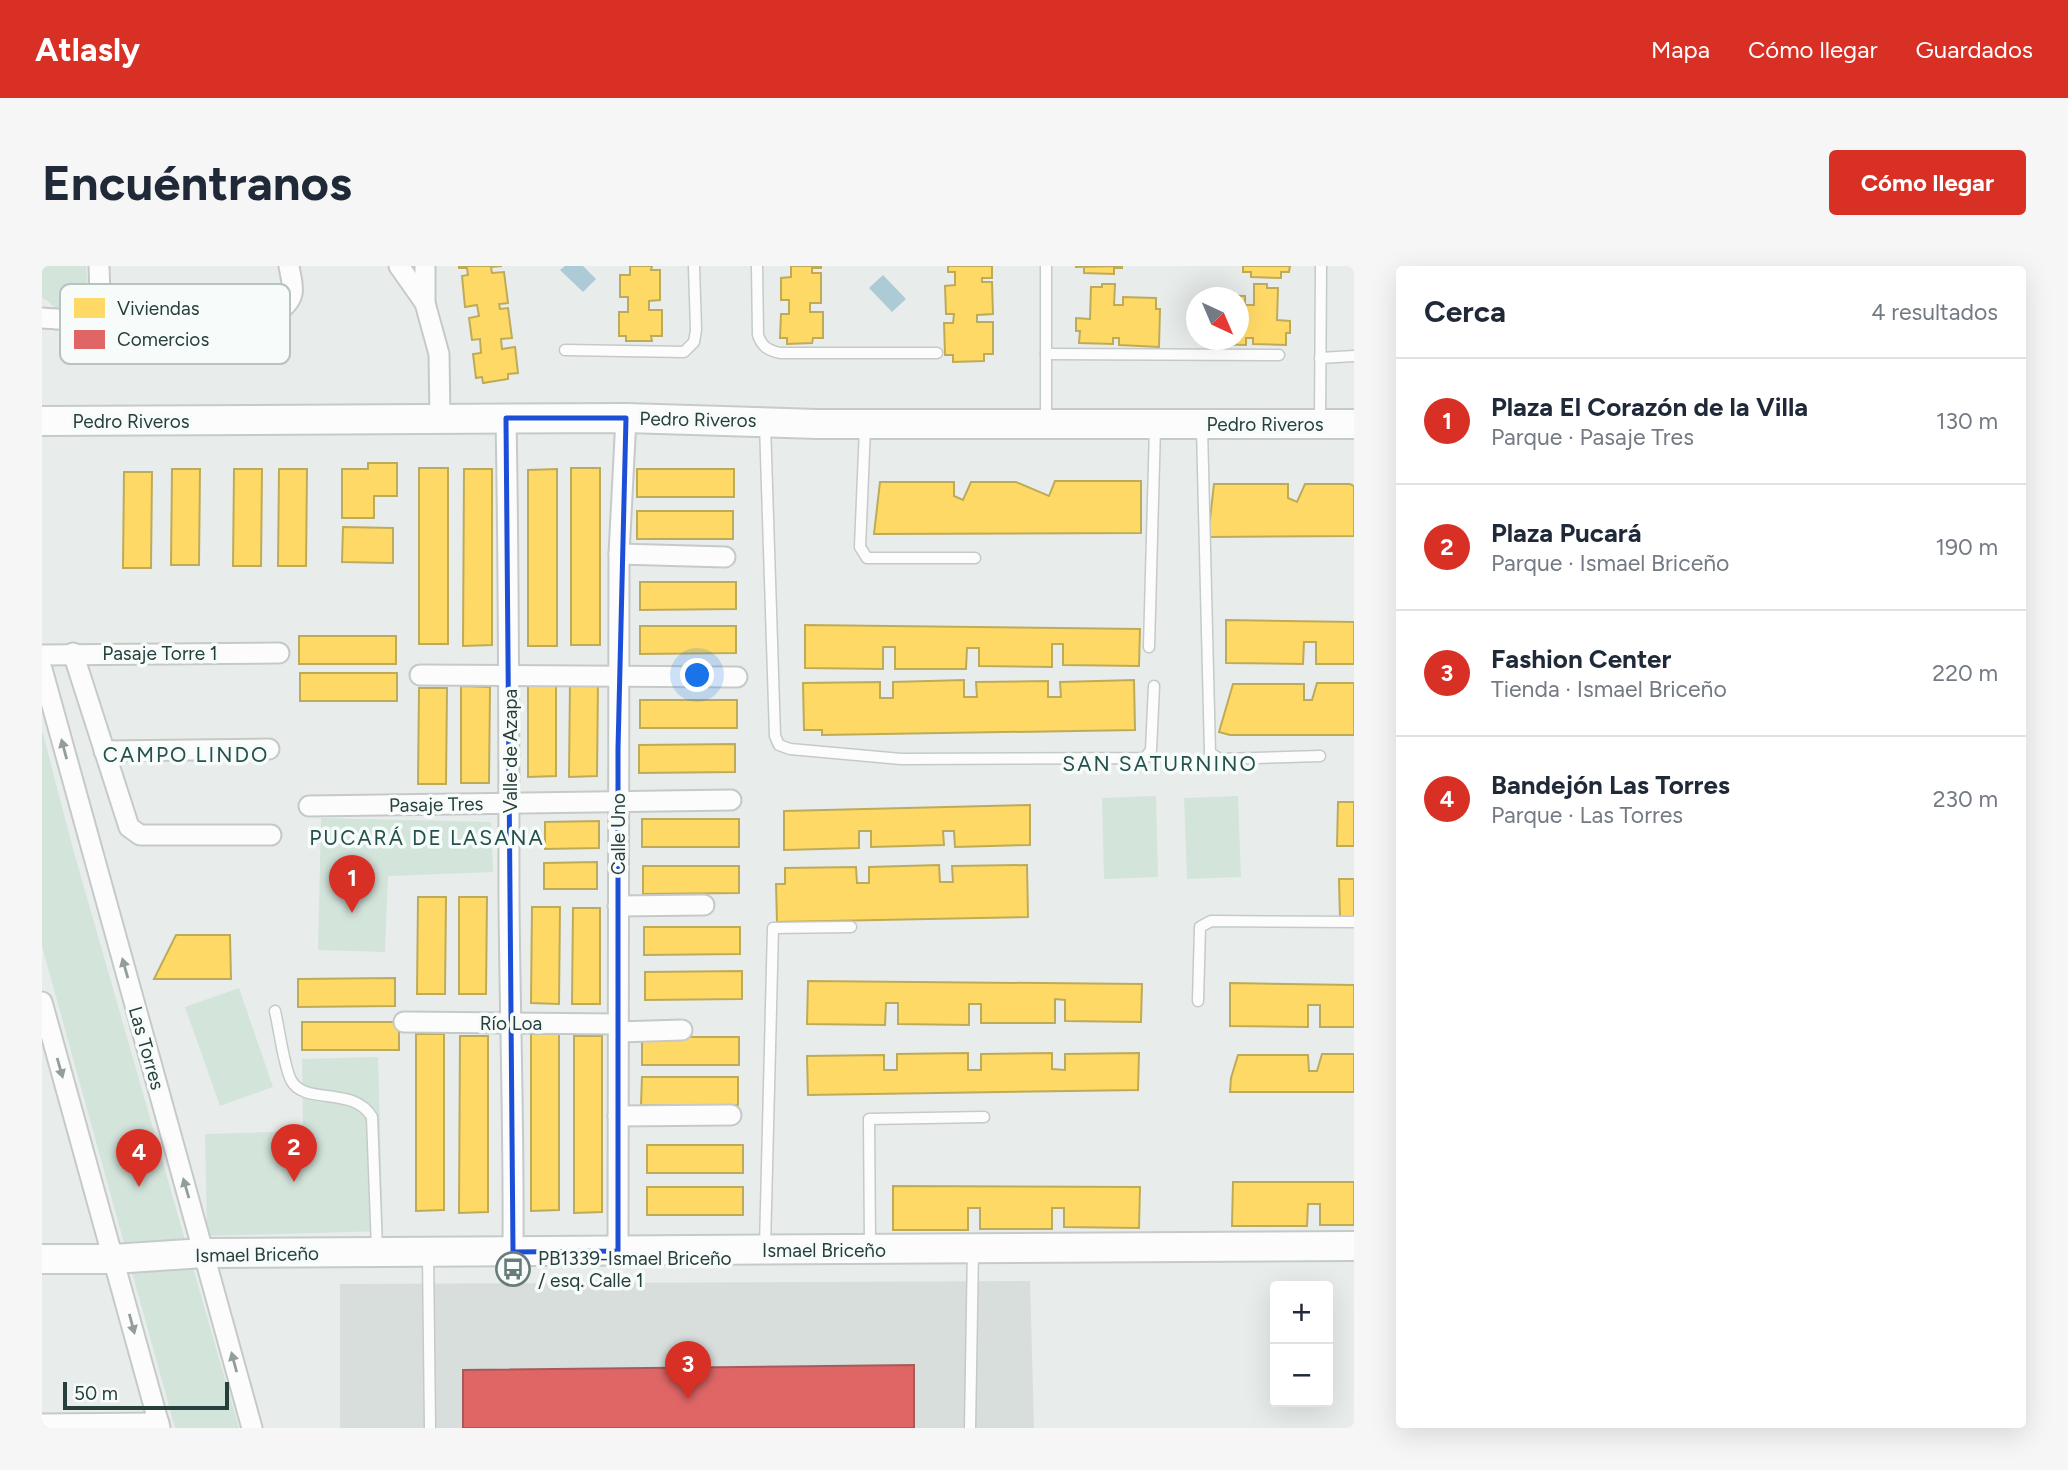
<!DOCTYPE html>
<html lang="es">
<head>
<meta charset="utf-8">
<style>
  body { margin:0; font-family:Figtree,sans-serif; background:#f6f6f7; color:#1f2937 }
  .controls { position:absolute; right:21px; bottom:21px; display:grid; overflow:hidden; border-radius:7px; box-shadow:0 7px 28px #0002 }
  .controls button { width:63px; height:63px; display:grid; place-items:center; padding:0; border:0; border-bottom:2px solid #e0e1e3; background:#fff; color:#1f2937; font:35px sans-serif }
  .compass { position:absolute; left:1144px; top:21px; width:63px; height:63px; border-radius:50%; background:#fff; box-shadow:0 7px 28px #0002; rotate:136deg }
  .scale { position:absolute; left:21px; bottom:18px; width:166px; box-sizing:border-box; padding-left:7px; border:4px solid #263f3d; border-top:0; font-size:19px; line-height:24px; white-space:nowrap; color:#263f3d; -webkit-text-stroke:5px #f7fbfa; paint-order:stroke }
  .you { position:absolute; left:656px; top:410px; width:24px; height:24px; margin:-18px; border:5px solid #fff; border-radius:50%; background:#1a73e8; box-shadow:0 0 0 10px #1a73e833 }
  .badge { display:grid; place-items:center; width:46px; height:46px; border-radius:50%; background:#d93025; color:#fff; font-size:23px; font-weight:700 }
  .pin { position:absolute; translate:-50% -58px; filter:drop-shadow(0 2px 4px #0008) }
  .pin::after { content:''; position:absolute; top:37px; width:24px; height:21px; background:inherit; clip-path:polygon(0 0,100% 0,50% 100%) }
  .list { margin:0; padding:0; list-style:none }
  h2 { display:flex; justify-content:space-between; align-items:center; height:91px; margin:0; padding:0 28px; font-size:30px }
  h2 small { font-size:23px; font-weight:400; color:#747a83 }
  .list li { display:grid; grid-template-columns:46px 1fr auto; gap:21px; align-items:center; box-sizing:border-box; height:126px; padding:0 28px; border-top:2px solid #e0e1e3 }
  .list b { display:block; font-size:26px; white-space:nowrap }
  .list p { margin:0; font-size:23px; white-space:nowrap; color:#747a83 }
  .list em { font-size:23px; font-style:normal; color:#747a83 }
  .map { position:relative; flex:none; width:1312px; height:1162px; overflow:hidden; border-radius:7px }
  header { display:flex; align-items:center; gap:42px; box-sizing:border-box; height:98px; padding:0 35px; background:#d93025; color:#fff }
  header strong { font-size:33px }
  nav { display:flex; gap:38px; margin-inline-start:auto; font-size:24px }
  .intro { display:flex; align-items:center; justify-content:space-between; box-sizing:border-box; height:168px; padding:0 42px }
  h1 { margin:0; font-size:49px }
  .button { padding:18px 32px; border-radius:7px; background:#d93025; color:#fff; font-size:24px; font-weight:700 }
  main { display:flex; gap:42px; padding:0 42px }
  aside { flex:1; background:#fff; border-radius:7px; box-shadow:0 7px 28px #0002 }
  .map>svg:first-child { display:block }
  .built { fill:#d7dedb }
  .green { fill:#d3e4db }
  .water { fill:#adcad7 }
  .homes { fill:#ffd966; stroke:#beab5a; stroke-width:2 }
  .shops { fill:#e06666; stroke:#a85a5a; stroke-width:2 }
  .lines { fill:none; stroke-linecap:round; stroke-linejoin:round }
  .lane-casing { stroke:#c5cac8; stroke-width:13 }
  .street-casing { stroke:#c5cac8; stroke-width:23 }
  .secondary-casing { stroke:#c5cbca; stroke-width:32 }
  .lane { stroke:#fcfcfc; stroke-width:10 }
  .street { stroke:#fcfcfc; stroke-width:19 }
  .secondary { stroke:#fcfcfc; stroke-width:28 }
  .oneway { fill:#919e9c }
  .marked { fill:none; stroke:#1d4ed8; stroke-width:5; stroke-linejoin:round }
  .labels { text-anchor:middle; stroke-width:7; stroke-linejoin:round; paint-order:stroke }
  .street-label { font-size:19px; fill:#263f3d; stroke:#f7fbfa }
  .poi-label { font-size:19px; fill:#263f3d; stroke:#f7fbfa; text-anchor:start }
  .neighbourhood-label { font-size:21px; letter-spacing:2px; fill:#23514d; stroke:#f7fbfa }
  .key { fill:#f7fbfa; stroke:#b8c3c1; stroke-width:2 }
  .key-label { font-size:19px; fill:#263f3d }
</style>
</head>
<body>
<header>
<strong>Atlasly</strong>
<nav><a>Mapa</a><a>Cómo llegar</a><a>Guardados</a></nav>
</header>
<div class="intro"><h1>Encuéntranos</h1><a class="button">Cómo llegar</a></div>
<main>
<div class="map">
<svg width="1312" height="1162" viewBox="0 0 1312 1162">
  <rect width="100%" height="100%" fill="#e8edeb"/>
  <polygon class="built" points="988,1015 992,1162 298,1162 298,1018"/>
  <g class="green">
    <path d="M 0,0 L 44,0 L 48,43 C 36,46 23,51 14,43 C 8,38 7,35 0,32 Z"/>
    <polygon points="0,464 31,583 197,1162 133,1162 0,680"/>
    <polygon points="1114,530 1116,611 1062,613 1060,532"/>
    <polygon points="1196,530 1199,611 1145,613 1142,532"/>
    <polygon points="279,552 449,556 451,606 346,610 343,686 276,684"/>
    <polygon points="197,722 231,821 178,840 143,741"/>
    <polygon points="336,791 341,965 165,970 163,868 261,865 260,793"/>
  </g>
  <g class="water">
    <polygon points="523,0 541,0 554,13 541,26 518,4"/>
    <polygon points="841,9 864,33 850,46 827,22"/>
  </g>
  <g class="homes">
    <polygon points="417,0 460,0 449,1 450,7 462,6 466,37 457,38 458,43 466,42 470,72 459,73 460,83 473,81 476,107 466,108 466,113 441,117 440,111 434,112 431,88 439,87 438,73 430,74 427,52 437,50 435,39 423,41 420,10 426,9 425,2 417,2"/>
    <polygon points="588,0 610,0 609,4 618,4 618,34 607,35 607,44 620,44 620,70 609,70 610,75 584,75 584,70 577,70 577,46 586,46 586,31 578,31 578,9 588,9"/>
    <polygon points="749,0 779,0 779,2 770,2 770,7 779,7 779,37 768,37 768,46 781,46 781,72 771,72 770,77 745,78 745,72 738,72 739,48 747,48 747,34 739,34 739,12 749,11"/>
    <polygon points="906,0 950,0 950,12 940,12 940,16 950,16 951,48 935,49 935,56 951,56 951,88 942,88 942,95 911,96 911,89 903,89 902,57 911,57 912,48 904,48 903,20 913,19 913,6 906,6"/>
    <polygon points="1080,0 1080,2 1072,2 1072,8 1042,7 1042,1 1033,1"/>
    <polygon points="1201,0 1248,0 1247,6 1239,6 1239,12 1209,11 1209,6 1201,6"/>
    <polygon points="1060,18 1073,18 1072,39 1081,39 1081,31 1114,32 1114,43 1118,43 1117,81 1077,79 1077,72 1071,72 1071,78 1037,77 1038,65 1034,65 1034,52 1048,53 1049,21 1060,21"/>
    <polygon points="1212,18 1225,18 1225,22 1236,22 1235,54 1248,55 1248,67 1244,67 1244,79 1211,78 1211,72 1204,72 1204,79 1171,78 1171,74 1196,74 1196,32 1170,32 1170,29 1203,30 1203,39 1212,39"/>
    <polygon points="326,197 355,197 355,230 332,230 332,252 300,252 300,203 326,203"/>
    <rect x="377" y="202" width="29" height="176"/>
    <rect x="529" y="202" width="29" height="177"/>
    <polygon points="130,203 158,203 157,299 129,299"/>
    <polygon points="192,203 220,203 219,300 191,300"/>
    <polygon points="237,203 265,203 264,300 236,300"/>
    <polygon points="422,203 450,203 450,379 421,380"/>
    <polygon points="515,203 515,380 486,380 486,204"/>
    <rect x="595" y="203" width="97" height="28"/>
    <polygon points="82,206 110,206 109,302 81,302"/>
    <polygon points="1013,215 1099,215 1099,267 832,268 838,216 912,216 912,230 921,234 929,216 974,216 1007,230"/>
    <polygon points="1172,218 1246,218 1246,232 1255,236 1263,218 1308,218 1312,220 1312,270 1166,271"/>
    <rect x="595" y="245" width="96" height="28"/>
    <polygon points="301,261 351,262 351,297 300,296"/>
    <polygon points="598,316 694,316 694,343 598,344"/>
    <polygon points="1184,354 1312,356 1312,398 1274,398 1274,376 1262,376 1261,398 1184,397"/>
    <polygon points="763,359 1098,363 1097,400 1021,399 1021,378 1010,378 1010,401 937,400 937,382 925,382 924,403 853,403 853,381 841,381 841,403 763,402"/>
    <polygon points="598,360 694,360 694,387 598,388"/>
    <rect x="257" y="370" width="97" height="28"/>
    <rect x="258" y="407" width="97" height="28"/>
    <polygon points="486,414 514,414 514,510 486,511"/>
    <polygon points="528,414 556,414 555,510 527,511"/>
    <polygon points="922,414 922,431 935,431 934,416 1006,415 1006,431 1019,431 1018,416 1092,414 1093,464 780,469 780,464 762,464 761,417 838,416 838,432 851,432 851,416"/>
    <polygon points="1275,417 1312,417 1312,469 1188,469 1177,466 1191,418 1262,418 1262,434 1270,434"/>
    <polygon points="419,420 448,421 447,517 419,517"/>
    <polygon points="377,422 405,422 404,518 376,518"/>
    <rect x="598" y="434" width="97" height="28"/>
    <polygon points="693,478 693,506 597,507 597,479"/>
    <polygon points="1296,536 1312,536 1312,580 1295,580"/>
    <polygon points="988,539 988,579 913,581 912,565 901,565 902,579 829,581 829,565 817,565 817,582 742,584 742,545"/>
    <rect x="600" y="553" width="97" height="28"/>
    <polygon points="557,555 557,582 503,583 503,556"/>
    <polygon points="555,596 555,623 502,623 502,597"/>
    <polygon points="897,599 898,616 911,616 910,600 985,599 986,651 735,656 734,618 743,618 743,602 814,601 815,617 827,617 827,601"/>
    <polygon points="601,600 697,600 697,627 601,628"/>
    <polygon points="1297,613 1312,613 1312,653 1298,653"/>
    <polygon points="376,631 404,631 403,728 375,728"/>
    <polygon points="417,631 445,631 444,728 417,728"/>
    <polygon points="490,641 518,641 517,738 489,737"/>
    <polygon points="531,642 558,642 558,738 530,738"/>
    <polygon points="602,661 698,661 698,688 602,689"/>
    <polygon points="134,669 188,669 189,713 112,713"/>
    <polygon points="700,705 700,733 603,734 603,706"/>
    <polygon points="353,712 353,740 256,741 256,713"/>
    <polygon points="766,715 1100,718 1099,756 1023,755 1023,734 1013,733 1013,757 939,757 939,738 927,738 927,759 856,758 856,737 844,737 843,759 765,758"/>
    <polygon points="1188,717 1312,719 1312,761 1278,761 1278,739 1266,739 1266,761 1188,760"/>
    <rect x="260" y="756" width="97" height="28"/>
    <polygon points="374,768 402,768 402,944 374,945"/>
    <polygon points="489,768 517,768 517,944 489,945"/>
    <polygon points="418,770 446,770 446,946 417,947"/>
    <polygon points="532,770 560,770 560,946 532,947"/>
    <rect x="600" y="771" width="97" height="28"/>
    <polygon points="926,787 926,804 939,804 939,788 1010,787 1010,803 1023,804 1023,788 1097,787 1096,824 766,829 765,790 842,789 842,804 855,804 855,788"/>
    <polygon points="1280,788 1312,788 1312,826 1188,826 1189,812 1196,789 1266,789 1267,805 1275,805"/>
    <polygon points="600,811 696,811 696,839 599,839"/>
    <rect x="605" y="879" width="96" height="28"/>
    <polygon points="1191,916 1312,916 1312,959 1278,959 1278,938 1266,938 1265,960 1190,960"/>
    <polygon points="851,920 1098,921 1097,962 1022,961 1022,942 1010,942 1010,963 938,963 938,942 926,942 926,964 851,964"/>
    <rect x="605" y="921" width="96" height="28"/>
  </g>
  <polygon class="shops" points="872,1099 872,1162 421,1162 421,1104"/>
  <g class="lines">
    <g class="lane-casing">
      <g id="lane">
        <path d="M 715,0 L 716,69 C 720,81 726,84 738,87 L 895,87"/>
        <polyline points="1004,0 1004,157"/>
        <polyline points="523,84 642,86 652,76 654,64 652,0"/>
        <polyline points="1004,88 1237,89"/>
        <polyline points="1278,92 1312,90"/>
        <polyline points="1278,157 1279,0"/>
        <polyline points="723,158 733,470 737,479 748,483 859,493 1103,492 1109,484 1112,420"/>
        <polyline points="823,162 818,281 825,292 933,292"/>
        <polyline points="1160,162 1168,487 1178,493 1278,490"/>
        <polyline points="1107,381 1113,161"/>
        <polyline points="1156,735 1158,661 1169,655 1312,656"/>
        <path d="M 233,745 C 237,762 242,801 249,814 C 262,840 311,819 330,851 L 335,983"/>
        <polyline points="828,979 827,853 942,851"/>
        <polyline points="723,980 731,662 809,661"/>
        <polyline points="386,988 388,1162"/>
        <polyline points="928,1162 931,983"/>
      </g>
    </g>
    <g class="street-casing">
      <g id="street">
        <polyline points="57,0 58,28 64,39"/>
        <polyline points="357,0 383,37"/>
        <polyline points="383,0 383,37 397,88 398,153"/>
        <path d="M 64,39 L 73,43 L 239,43 C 256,30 250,19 247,0"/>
        <path d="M 0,52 C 26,53 46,60 64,39"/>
        <path d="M 464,152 C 467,314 467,474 467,635 C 468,752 472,869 471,986"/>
        <polyline points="577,288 683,291"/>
        <polyline points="31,387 87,561 98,569 229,569"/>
        <polyline points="0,389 237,387"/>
        <polyline points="0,403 210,1162"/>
        <polyline points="378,409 695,411"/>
        <polyline points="62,485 227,483"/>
        <polyline points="267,540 689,534"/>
        <polyline points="576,640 662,639"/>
        <polyline points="0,736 118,1162"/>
        <polyline points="362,756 576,758"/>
        <polyline points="576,766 640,764"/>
        <polyline points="576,850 689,849"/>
        <polyline points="576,985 577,288 584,152"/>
        <polyline points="0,1158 117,1157"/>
      </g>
    </g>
    <g class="secondary-casing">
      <g id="secondary">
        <polyline points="0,155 584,152 775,158 1312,158"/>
        <polyline points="0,993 71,993 162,987 1312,980"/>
      </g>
    </g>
    <use href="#lane" class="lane"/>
    <use href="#street" class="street"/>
    <use href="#secondary" class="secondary"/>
  </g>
  <defs><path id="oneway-solid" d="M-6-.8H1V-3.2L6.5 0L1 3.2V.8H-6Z" transform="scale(1.75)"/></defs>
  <g class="oneway">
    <use href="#oneway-solid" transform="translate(22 483) rotate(-105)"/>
    <use href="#oneway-solid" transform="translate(83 702) rotate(-106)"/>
    <use href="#oneway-solid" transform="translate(18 802) rotate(74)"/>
    <use href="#oneway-solid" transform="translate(144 922) rotate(-106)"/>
    <use href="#oneway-solid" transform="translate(90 1058) rotate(75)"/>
    <use href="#oneway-solid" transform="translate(192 1096) rotate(-105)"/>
  </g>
  <path class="marked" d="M 464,152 L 584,152 L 576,483 L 576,985 L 471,986 Z"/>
  <defs>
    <g id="bus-ring" transform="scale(1.75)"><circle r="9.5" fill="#f7fbfa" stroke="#6a7c7a" stroke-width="1.5"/><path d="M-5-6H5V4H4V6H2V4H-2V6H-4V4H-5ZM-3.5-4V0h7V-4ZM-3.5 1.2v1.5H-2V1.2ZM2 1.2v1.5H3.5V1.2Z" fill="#6a7c7a"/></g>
  </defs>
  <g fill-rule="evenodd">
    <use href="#bus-ring" x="471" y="1003"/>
  </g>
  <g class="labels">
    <g class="street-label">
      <text transform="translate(656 153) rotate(1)" y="7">Pedro Riveros</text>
      <text x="89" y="162">Pedro Riveros</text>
      <text x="1223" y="165">Pedro Riveros</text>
      <text x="118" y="394">Pasaje Torre 1</text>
      <text transform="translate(468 485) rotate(-90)" y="7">Valle de Azapa</text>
      <text transform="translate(394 538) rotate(-1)" y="7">Pasaje Tres</text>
      <text transform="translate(576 568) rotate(-90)" y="7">Calle Uno</text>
      <text x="469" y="764">Río Loa</text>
      <text transform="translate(105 782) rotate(74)" y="7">Las Torres</text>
      <text x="782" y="991">Ismael Briceño</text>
      <text transform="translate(215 988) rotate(-1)" y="7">Ismael Briceño</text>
    </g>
    <g class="poi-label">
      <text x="496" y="999">PB1339-Ismael Briceño<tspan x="496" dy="22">/ esq. Calle 1</tspan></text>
    </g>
    <g class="neighbourhood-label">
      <text x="144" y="496">CAMPO LINDO</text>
      <text x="1118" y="505">SAN SATURNINO</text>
      <text x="385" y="579">PUCARÁ DE LASANA</text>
    </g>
  </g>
  <rect x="18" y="18" width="230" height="80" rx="10" class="key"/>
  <rect x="32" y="32" width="31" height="20" fill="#ffd966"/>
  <rect x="32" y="64" width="31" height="19" fill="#e06666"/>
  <g class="key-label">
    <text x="75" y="49">Viviendas</text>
    <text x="75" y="80">Comercios</text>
  </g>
</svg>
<div class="controls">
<button>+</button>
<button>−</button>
</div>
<svg class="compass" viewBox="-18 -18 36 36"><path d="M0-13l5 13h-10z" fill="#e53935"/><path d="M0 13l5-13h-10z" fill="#747a83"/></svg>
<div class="scale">50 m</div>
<div class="you"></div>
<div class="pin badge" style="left:310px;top:647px">1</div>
<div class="pin badge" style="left:252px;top:916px">2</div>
<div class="pin badge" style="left:646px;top:1133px">3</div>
<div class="pin badge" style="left:97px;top:921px">4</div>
</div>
<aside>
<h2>Cerca<small>4 resultados</small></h2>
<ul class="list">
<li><span class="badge">1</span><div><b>Plaza El Corazón de la Villa</b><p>Parque · Pasaje Tres</p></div><em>130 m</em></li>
<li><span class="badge">2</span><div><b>Plaza Pucará</b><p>Parque · Ismael Briceño</p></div><em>190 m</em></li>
<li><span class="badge">3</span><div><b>Fashion Center</b><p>Tienda · Ismael Briceño</p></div><em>220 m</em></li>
<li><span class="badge">4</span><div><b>Bandejón Las Torres</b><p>Parque · Las Torres</p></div><em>230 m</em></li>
</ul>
</aside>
</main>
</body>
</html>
